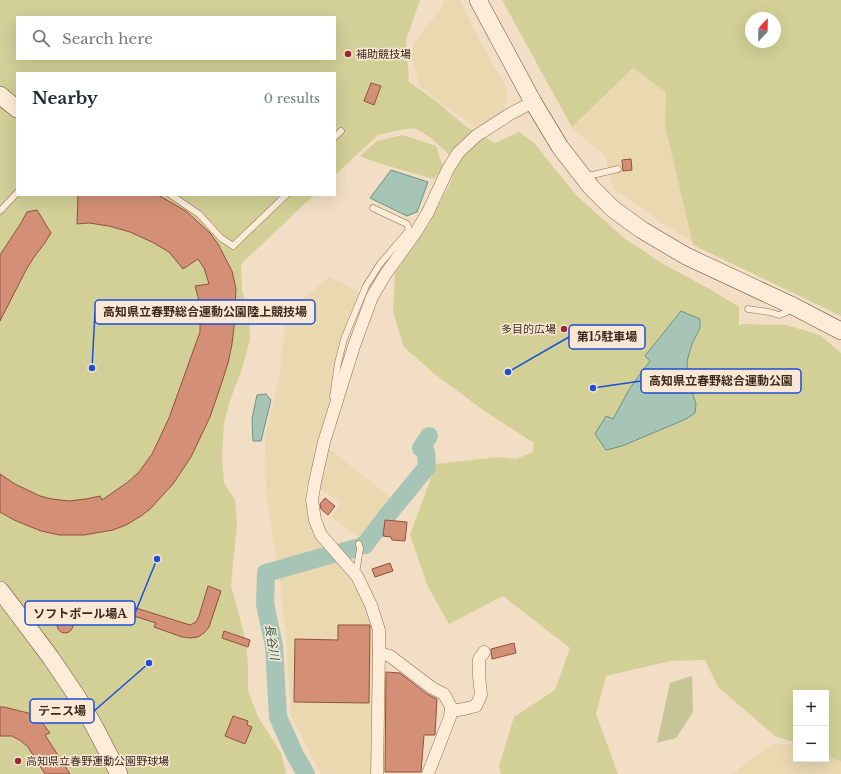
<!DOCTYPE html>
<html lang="en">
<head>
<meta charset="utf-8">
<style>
  body { margin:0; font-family:"Libre Baskerville","Noto Sans JP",serif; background:#f2f2f3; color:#1f2937 }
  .controls { position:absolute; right:12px; bottom:12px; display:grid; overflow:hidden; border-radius:0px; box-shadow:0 4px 16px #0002 }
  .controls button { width:36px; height:36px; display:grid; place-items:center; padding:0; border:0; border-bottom:1px solid #e0e1e3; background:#fff; color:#1f2937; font:20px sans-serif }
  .compass { position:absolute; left:745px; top:12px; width:36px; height:36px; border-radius:50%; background:#fff; box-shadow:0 4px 16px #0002; rotate:22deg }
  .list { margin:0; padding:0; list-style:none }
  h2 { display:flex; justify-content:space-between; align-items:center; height:52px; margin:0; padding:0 16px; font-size:17px }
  h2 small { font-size:13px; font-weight:400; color:#747a83 }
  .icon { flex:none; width:22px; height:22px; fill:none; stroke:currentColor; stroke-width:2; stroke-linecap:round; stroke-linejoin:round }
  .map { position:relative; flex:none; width:841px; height:774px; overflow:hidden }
  .search { position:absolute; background:#fff; box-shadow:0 4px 16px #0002; left:16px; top:16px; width:320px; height:44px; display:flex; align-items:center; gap:10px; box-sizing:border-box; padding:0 14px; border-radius:0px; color:#747a83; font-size:15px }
  .panel { position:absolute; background:#fff; box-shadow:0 4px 16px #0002; left:16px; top:72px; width:320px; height:124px; border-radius:0px }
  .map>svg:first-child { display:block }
  .farmland { fill:#e9d8b0 }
  .green { fill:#d2d096; fill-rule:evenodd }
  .cemetery { fill:#c6c596 }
  .water { fill:#a6c5b7; stroke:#6b9484 }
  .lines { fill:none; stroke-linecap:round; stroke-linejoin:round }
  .river { stroke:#a6c5b7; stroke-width:18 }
  .building { fill:#d39076; stroke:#90513c }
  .lane-casing { stroke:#8f6e58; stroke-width:7 }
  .street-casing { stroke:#8f6e58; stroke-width:13 }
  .secondary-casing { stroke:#704f3b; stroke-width:18 }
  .lane { stroke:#fcecd8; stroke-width:6 }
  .street { stroke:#fcecd8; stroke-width:12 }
  .secondary { stroke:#fcecd8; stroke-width:17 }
  .poi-dot { fill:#a32235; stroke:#f9e9d4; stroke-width:1.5 }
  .labels { text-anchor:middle; stroke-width:3; stroke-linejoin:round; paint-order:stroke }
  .poi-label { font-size:11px; fill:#3d281d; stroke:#f9e9d4; text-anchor:start }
  .water-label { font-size:12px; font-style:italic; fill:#2b5e54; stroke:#f9e9d4 }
  .leader { fill:none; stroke:#1d4ed8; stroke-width:1.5 }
  .callout-dot { fill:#1d4ed8; stroke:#f9e9d4; stroke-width:1.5 }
  .callout { fill:#f9e9d4; stroke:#1d4ed8; stroke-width:1.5 }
  .callout-label { font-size:12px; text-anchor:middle; font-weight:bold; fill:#3d281d }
</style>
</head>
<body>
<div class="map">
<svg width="841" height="774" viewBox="0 0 841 774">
  <rect width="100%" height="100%" fill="#f2dec4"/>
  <g class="farmland">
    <polygon points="445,0 460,0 478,38 506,87 507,95 503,111 476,128 420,87 411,56 413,44 440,10"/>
    <polygon points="633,68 666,92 665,125 692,241 665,225 613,188 605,155 572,128"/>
    <polygon points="329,277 363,294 347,338 332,387 305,493 309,523 324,547 277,565 266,491 265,439 279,377 287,313"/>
    <polygon points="329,449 394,500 363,541 332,517 341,501 319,489"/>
    <polygon points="335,557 353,578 373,622 374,774 321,774 291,716 286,634 279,573"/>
    <polygon points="773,744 796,745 796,759 826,759 826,755 841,762 841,774 732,774"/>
  </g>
  <g class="green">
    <path d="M 0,0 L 420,0 L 406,40 L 409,82 L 436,101 L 464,125 L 495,143 L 519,132 L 534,143 L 575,194 L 624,238 L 660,262 L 713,291 L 739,307 L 739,327 L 741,324 L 786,325 L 820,335 L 841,353 L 841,762 L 826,755 L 826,693 L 796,693 L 796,743 L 775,736 L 718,687 L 705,660 L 670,661 L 606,676 L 596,714 L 618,774 L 501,774 L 499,766 L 514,717 L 555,690 L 570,648 L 503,596 L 449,624 L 428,587 L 410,535 L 436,464 L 499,457 L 516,459 L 533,452 L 534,443 L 486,412 L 437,376 L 404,347 L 393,312 L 395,273 L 428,226 L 452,179 L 456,161 L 430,137 L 414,128 L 395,131 L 378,135 L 335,175 L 335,73 L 17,73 L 17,195 L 314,195 L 241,264 L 242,290 L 249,313 L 250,340 L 241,372 L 230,400 L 224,423 L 222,457 L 224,483 L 235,500 L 237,524 L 231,585 L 246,642 L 248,667 L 248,691 L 258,717 L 281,753 L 286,774 L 0,774 ZM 17,17 L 335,17 L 335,59 L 17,59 Z"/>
    <path d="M 502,0 L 841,0 L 841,316 L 693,245 L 665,125 L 666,92 L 633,68 L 572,127 ZM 751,18 L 775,18 L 775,42 L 751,42 Z"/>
    <polygon points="403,135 436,146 443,167 434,179 378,163 360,156 377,141"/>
  </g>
  <polygon class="cemetery" points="692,676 693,712 676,738 657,743 670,683"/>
  <g class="water">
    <polygon points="391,170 428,182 417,212 407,216 370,198"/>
    <polygon points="681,311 700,319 700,328 692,344 687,361 688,379 696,404 695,413 686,419 622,446 606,450 595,434 606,416 613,419 630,388 650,361 645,356"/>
    <polygon points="266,394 271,400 261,441 253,441 252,419 257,395"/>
  </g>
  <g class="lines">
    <g class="river">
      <polyline points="363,545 365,545 386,517 427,467 426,452 421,448 429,436"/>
      <polyline points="342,552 356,548"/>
      <polyline points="306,774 295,755 278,717 274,646 265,604 266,573 333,554"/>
    </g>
  </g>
  <g class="building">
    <polygon points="371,83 381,86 374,105 364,101"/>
    <polygon points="631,159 632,170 623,171 622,160"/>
    <polygon points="78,195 158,195 186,211 210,233 218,244 232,271 236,289 234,327 232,344 228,363 222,382 210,417 191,457 173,484 150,509 141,516 126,525 113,530 84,535 59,535 41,531 14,520 0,512 0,474 15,484 40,496 52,499 69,501 86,499 100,496 102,500 128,482 139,472 152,454 169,418 200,332 200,308 198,297 195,286 209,284 204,268 198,259 183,269 169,252 152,242 130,232 109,226 89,223 77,224"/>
    <polygon points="37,210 51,233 44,244 34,257 26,270 0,321 0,255 21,223 27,212"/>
    <polygon points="325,498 335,506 328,515 321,509 320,504"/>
    <polygon points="385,520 407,522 405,541 392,540 391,537 383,536"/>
    <polygon points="390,563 393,571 375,577 372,569"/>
    <polygon points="208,586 221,591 209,627 204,633 198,637 190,638 182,637 154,627 156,623 115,610 117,602 190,625 196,622 199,616"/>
    <circle cx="65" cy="625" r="8"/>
    <polygon points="338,625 370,625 369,703 294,702 295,639 338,640"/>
    <polygon points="224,631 250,640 248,647 222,638"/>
    <polygon points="514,643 516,653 492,659 491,649"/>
    <polygon points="386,672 400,673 427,694 437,699 435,735 424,735 421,772 385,772"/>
    <polygon points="0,707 4,707 28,713 37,718 44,725 50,733 45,735 70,774 45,774 28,747 21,741 12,736 0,736"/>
    <polygon points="233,716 248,721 247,725 252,727 245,744 225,736"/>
  </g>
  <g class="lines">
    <g class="lane-casing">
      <g id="lane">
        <polyline points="335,137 341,131"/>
        <polyline points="584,177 618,169"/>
        <polyline points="171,195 199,214 221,238 233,246 286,195"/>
        <polyline points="0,211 17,193"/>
        <polyline points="748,309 769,312 779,315 787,312 789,305"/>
        <polyline points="333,397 338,363 344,339 366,286 380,264 409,230 407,224 373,208"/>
        <polyline points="356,573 360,549 359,544"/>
      </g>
    </g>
    <g class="street-casing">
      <g id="street">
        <polyline points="379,653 390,656 432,688 444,694 451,707 450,717 428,774"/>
        <polyline points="451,711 464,709 476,706 481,695 479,676 479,659 484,652"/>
        <polyline points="377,774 379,653 379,630 371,605 357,576 321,535 315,520 312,500 315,482 324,442 354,346 372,297 385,275 416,232 428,212 448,169 458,153 476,136 510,114 533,102"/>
      </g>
    </g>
    <g class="secondary-casing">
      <g id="secondary">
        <polyline points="478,0 533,102 560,147 591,187 613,209 642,230 686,256 793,306 841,331"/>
        <polyline points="0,95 17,109"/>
        <polyline points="0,590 51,658 78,698 93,724 119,774"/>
      </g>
    </g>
    <use href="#lane" class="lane"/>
    <use href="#street" class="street"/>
    <use href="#secondary" class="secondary"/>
  </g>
  <g class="poi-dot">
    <circle cx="348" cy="54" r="4"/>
    <circle cx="564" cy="329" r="4"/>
    <circle cx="18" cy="761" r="4"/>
  </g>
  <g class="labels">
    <g class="poi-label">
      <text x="356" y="58">補助競技場</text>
      <text x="556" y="333" text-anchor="end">多目的広場</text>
      <text x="26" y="765">高知県立春野運動公園野球場</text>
    </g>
    <g class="water-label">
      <text transform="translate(272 642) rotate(81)" y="4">長谷川</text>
    </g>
  </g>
  <path class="leader" d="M92 368L95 312M508 372L569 337M593 388L641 381M157 559L135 613M149 663L94 711"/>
  <g class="callout-dot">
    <circle cx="92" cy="368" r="4"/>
    <circle cx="508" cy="372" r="4"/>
    <circle cx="593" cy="388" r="4"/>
    <circle cx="157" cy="559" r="4"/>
    <circle cx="149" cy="663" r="4"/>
  </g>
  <g class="callout">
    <rect x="95" y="300" width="220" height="24" rx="4"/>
    <rect x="569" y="325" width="76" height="24" rx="4"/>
    <rect x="641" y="369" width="160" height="24" rx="4"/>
    <rect x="25" y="601" width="110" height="24" rx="4"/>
    <rect x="30" y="699" width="64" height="24" rx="4"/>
  </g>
  <g class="callout-label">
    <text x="205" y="316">高知県立春野総合運動公園陸上競技場</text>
    <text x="607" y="341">第15駐車場</text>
    <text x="721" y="385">高知県立春野総合運動公園</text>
    <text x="80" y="618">ソフトボール場A</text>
    <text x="62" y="715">テニス場</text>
  </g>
</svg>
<div class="controls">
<button>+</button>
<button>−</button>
</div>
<svg class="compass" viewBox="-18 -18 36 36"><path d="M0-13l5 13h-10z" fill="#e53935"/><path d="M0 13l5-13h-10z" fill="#747a83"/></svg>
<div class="search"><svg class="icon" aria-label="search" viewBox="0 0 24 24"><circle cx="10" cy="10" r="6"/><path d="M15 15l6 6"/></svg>Search here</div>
<section class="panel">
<h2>Nearby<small>0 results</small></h2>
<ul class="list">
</ul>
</section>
</div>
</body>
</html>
